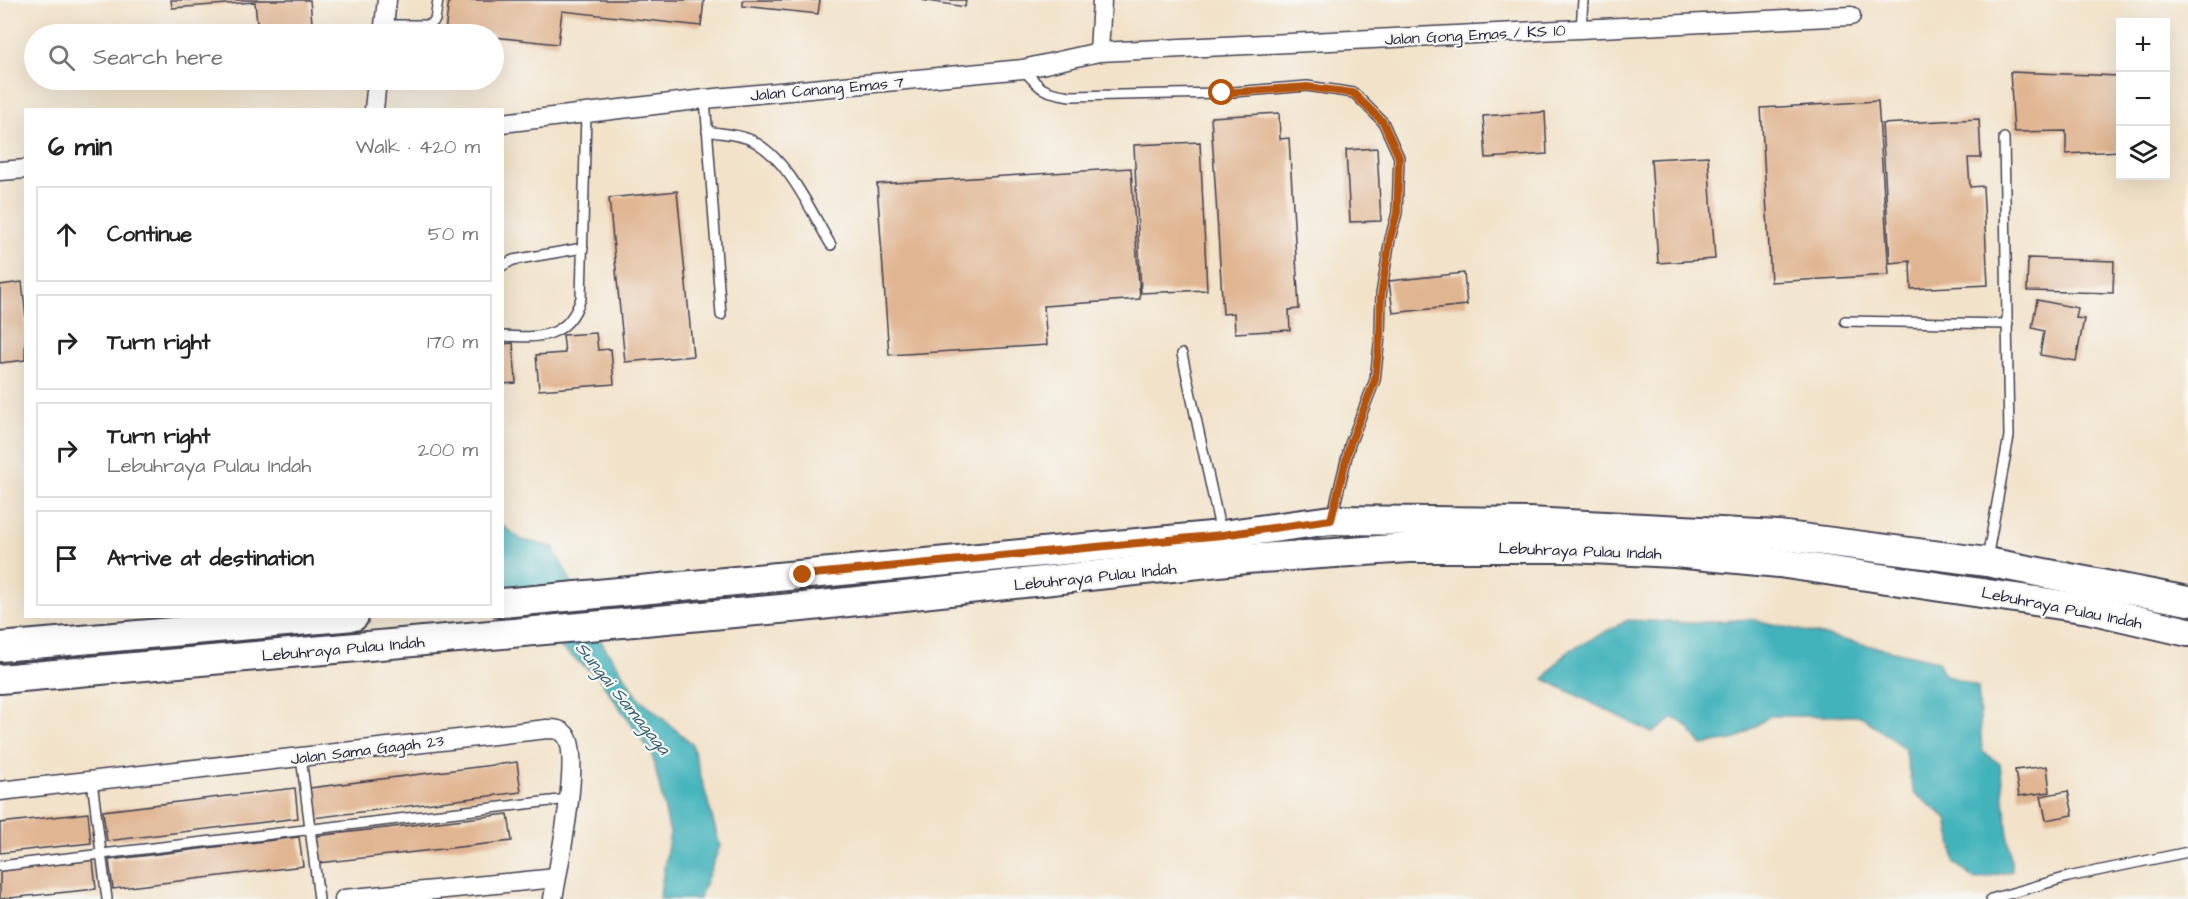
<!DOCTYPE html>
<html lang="en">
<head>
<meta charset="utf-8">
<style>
  body { margin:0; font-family:"Architects Daughter",sans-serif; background:#f6f6f6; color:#222 }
  .controls { position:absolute; right:18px; top:18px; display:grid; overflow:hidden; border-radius:0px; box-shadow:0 6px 24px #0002 }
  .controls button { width:54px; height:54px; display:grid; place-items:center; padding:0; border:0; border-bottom:2px solid #e0e0e0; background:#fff; color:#222; font:30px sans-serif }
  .stop { position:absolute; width:18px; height:18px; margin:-14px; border:4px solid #b45309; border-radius:50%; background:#fff }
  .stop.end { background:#b45309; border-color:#fff; box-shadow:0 2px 6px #0008 }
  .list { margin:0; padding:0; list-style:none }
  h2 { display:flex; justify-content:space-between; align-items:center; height:78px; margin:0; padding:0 24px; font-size:26px }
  h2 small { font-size:20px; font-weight:400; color:#767676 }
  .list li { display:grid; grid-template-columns:39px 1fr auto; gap:18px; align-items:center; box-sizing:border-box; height:96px; margin:0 12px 12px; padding:0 12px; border:2px solid #e0e0e0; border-radius:0px }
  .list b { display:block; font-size:22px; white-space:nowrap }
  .list p { margin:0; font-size:20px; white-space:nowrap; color:#767676 }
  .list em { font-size:20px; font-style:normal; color:#767676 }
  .icon { flex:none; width:33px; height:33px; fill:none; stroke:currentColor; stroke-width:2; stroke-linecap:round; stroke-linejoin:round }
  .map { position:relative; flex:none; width:2188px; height:899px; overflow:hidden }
  .search { position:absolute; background:#fff; box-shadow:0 6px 24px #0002; left:24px; top:24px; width:480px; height:66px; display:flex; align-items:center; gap:15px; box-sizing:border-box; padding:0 21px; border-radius:33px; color:#767676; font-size:22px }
  .panel { position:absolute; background:#fff; box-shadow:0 6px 24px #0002; left:24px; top:108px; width:480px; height:510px; border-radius:0px }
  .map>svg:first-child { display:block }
  .water { fill:#43b3bb; stroke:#326a7b; stroke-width:1.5 }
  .building { fill:#e0b592 }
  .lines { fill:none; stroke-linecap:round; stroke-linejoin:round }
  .lane-casing { stroke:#413f50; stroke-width:12 }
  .street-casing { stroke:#413f50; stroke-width:21 }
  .primary-casing { stroke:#413f50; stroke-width:32 }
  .lane { stroke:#fff; stroke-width:9 }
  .street { stroke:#fff; stroke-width:18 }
  .primary { stroke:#fff; stroke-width:28 }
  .route { stroke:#b45309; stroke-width:8 }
  .labels { text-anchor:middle; stroke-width:4.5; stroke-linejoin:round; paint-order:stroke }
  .street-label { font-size:16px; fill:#22223b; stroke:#f6f6f2 }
  .water-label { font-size:18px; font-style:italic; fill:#2f5c6e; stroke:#f6f6f2 }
</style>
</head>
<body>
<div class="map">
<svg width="2188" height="899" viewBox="0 0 2188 899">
  <rect width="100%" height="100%" fill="#f6f6f2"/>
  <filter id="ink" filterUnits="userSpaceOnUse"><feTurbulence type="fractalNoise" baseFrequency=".0167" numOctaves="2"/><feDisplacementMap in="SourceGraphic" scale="12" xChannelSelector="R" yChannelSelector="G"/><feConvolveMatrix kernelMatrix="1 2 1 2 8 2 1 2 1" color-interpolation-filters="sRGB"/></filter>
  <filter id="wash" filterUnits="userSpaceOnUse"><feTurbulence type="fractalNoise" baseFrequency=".008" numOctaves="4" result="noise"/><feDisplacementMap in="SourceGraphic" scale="24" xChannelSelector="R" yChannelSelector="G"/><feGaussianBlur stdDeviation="1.35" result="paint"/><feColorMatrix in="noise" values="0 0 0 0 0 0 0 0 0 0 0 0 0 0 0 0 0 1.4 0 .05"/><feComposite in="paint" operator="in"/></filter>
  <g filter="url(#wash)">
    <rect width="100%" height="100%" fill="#f2e2c9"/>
    <g class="water">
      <polygon points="502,525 522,540 553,547 604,646 639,698 692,744 720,846 699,899 659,899 670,833 652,754 599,678 503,602"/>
      <polygon points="1750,619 1938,661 1944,674 1978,687 1982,751 2000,764 2012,871 1975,880 1955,863 1947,818 1914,793 1904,748 1861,716 1770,716 1737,739 1702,745 1686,725 1674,718 1652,733 1544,679 1565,653 1628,620 1691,623"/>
    </g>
    <g id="blocks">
      <g class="building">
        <polygon points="171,0 310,0 313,34 258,34 255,2 172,8"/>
        <polygon points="449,0 704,0 701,26 562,11 558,44 494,37 494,34 445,32"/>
        <polygon points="743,0 820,0 818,14 743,6"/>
        <polygon points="921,0 966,0 965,7"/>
        <polygon points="2010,72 2120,76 2120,151 2066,154 2066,131 2014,132"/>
        <polygon points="1878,101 1889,275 1771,282 1761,108"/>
        <polygon points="1545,112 1547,154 1486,158 1483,116"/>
        <polygon points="1279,113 1280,139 1289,138 1299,309 1289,310 1290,330 1235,333 1234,313 1223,314 1211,117"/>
        <polygon points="1979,119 1981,158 1968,158 1970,187 1983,186 1988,285 1911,289 1910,261 1890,263 1882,124"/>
        <polygon points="1200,142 1207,290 1141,293 1134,145"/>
        <polygon points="1377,148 1381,221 1350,222 1346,150"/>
        <polygon points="1708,156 1715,259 1658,263 1651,159"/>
        <polygon points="1131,168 1140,299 1044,306 1047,345 889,355 877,184"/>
        <polygon points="677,191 693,356 625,362 609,198"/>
        <polygon points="2028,258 2114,261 2113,293 2027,291"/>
        <polygon points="1464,273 1467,305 1393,313 1389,281"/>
        <polygon points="22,282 26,318 25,360 0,363 0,285"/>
        <polygon points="2037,300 2078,308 2076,318 2084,319 2076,361 2040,355 2044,331 2032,328"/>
        <polygon points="596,333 598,350 611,349 614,384 539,390 536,355 565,353 563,335"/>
        <polygon points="513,343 516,383 502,384 502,344"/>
        <polygon points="517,762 521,792 313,818 310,788"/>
        <polygon points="2047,766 2050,792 2019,796 2015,770"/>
        <polygon points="295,788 298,818 107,841 103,811"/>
        <polygon points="2068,791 2073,815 2046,820 2041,796"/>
        <polygon points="88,813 91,843 0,853 0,823"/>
        <polygon points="508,814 512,841 319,863 316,836"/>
        <polygon points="299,837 303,866 113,889 109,860"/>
        <polygon points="93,860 96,889 0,899 0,871"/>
      </g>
    </g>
  </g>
  <g filter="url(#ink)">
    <use href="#blocks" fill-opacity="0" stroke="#413f50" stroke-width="1.5"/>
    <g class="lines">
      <g class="lane-casing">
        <g id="lane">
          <polyline points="384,25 430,25 435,20 438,0"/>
          <polyline points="1581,29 1583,0"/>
          <path d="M 1023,69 C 1041,90 1043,92 1070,96 L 1222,93 L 1307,86 L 1354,93 L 1383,122 L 1399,157 L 1397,213 L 1390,239 L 1381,295 L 1380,336 L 1375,380 L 1350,444 L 1332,517"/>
          <polyline points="705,99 721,315"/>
          <path d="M 707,131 C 721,134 741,134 753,141 C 789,160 811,212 831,245"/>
          <polyline points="502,266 513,260 583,248"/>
          <polyline points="1845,321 2008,324"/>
          <path d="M 502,336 C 540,338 568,339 581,298 L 586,114"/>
          <polyline points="1182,354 1221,533"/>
          <polyline points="1987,559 2009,436 2004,138"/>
          <polyline points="301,757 319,899"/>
          <polyline points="92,781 107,899"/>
          <polyline points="0,866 568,799"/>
          <polyline points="1991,899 2068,877 2188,852"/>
        </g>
      </g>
      <g class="street-casing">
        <g id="street">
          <polyline points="383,34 387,0"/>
          <polyline points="1099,52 1851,16"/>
          <polyline points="374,110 377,80"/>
          <polyline points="502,123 705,99 1023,69 1099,52 1102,0"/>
          <polyline points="0,171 26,169"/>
          <path d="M 0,791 L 547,729 C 555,729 562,729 567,737 C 581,760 558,869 553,899"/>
          <polyline points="344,899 556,878"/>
        </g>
      </g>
      <g class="primary-casing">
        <g id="primary">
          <polyline points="502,603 1222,535 1331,520 1529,522 1778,535 1987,562 2188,601"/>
          <polyline points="0,647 354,616"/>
          <polyline points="0,679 802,607 1246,559 1409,548 1570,548 1675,553 1779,563 2089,609 2188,632"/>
        </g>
      </g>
      <use href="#lane" class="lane"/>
      <use href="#street" class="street"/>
      <use href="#primary" class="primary"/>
    </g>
  </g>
  <g class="lines" filter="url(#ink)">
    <polyline class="route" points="803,575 1222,535 1331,520 1350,444 1375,380 1380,336 1381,296 1390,239 1397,213 1399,157 1383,122 1353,93 1307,87 1222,93"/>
  </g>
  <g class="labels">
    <g class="street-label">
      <text transform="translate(1475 34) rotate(-3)" y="6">Jalan Gong Emas / KS 10</text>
      <text transform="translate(827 88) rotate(-5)" y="6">Jalan Canang Emas 7</text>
      <text transform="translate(1580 550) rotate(2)" y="6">Lebuhraya Pulau Indah</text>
      <text transform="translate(1095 576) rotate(-6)" y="6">Lebuhraya Pulau Indah</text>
      <text transform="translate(2062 607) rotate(11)" y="6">Lebuhraya Pulau Indah</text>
      <text transform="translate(343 648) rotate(-5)" y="6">Lebuhraya Pulau Indah</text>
      <text transform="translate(367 749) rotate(-7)" y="6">Jalan Sama Gagah 23</text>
    </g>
    <g class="water-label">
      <text transform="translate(623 698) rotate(51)" y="6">Sungai Samagaga</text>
    </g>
  </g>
</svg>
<div class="controls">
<button>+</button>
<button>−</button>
<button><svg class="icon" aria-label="layers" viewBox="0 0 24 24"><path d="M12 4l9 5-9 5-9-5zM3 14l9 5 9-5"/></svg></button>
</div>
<div class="stop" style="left:1222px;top:93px"></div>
<div class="stop end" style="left:803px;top:575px"></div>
<div class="search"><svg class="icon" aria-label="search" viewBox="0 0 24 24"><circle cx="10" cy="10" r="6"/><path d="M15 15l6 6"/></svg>Search here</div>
<section class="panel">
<h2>6 min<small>Walk · 420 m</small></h2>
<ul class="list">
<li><svg class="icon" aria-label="ahead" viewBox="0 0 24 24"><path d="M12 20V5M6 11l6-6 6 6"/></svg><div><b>Continue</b></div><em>50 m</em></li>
<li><svg class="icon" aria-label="right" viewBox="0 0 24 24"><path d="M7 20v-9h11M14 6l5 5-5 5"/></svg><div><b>Turn right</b></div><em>170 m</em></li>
<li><svg class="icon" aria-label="right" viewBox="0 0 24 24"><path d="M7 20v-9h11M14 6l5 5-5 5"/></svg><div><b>Turn right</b><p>Lebuhraya Pulau Indah</p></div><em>200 m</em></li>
<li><svg class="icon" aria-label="arrive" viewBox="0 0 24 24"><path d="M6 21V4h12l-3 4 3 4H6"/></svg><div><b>Arrive at destination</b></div></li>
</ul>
</section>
</div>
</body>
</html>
